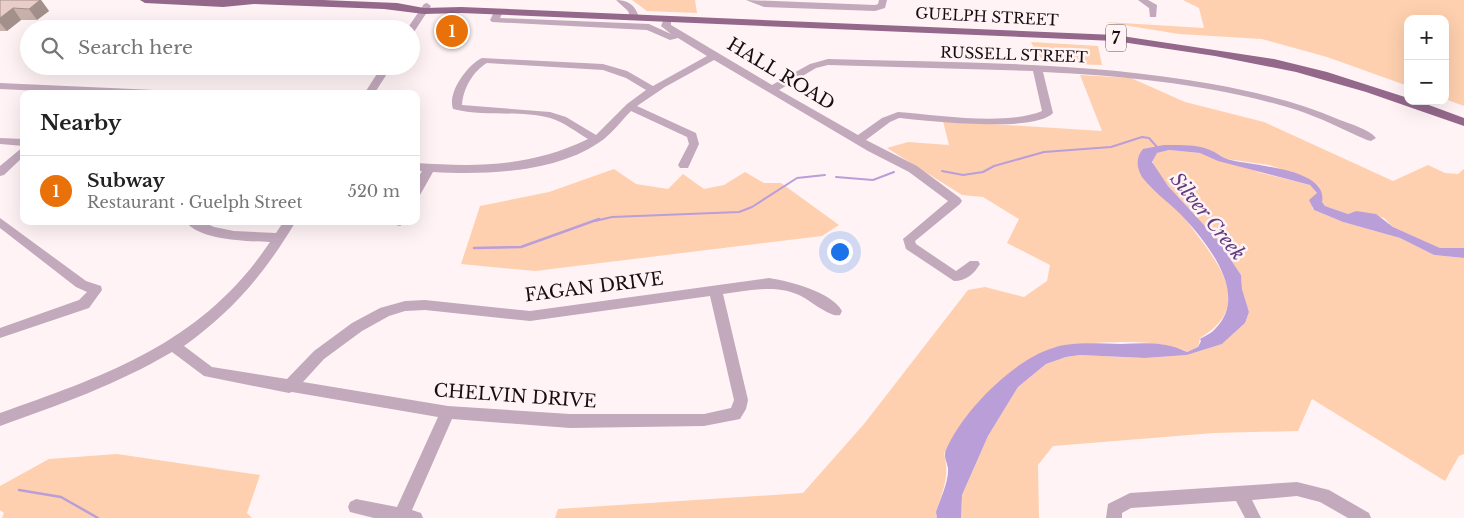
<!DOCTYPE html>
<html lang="en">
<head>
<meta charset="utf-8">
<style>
  body { margin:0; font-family:"Libre Baskerville",serif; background:#f6f6f6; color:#222 }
  .controls { position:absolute; right:15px; top:15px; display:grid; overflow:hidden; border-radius:10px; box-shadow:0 5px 20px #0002 }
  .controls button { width:45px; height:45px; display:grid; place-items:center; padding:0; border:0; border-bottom:1px solid #e0e0e0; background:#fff; color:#222; font:25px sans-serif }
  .you { position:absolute; left:839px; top:251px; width:18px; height:18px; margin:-12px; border:4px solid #fff; border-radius:50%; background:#1a73e8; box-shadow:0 0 0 8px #1a73e833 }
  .badge { display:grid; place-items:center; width:32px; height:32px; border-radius:50%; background:#db2777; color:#fff; font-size:16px; font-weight:700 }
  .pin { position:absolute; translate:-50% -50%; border:2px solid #fff; box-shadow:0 1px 5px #0006 }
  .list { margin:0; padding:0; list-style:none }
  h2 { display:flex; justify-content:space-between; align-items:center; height:65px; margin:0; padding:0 20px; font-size:21px }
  h2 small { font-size:16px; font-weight:400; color:#767676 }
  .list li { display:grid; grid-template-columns:32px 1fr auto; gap:15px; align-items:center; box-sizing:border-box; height:70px; padding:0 20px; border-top:1px solid #e0e0e0 }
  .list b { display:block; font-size:19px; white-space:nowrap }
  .list p { margin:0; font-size:16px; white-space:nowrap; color:#767676 }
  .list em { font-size:16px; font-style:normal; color:#767676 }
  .icon { flex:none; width:28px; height:28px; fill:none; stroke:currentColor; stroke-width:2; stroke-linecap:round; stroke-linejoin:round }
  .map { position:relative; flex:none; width:1464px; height:518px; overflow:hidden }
  .search { position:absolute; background:#fff; box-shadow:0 5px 20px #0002; left:20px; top:20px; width:400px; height:55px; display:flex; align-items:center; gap:12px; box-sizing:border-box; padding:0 18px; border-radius:28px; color:#767676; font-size:19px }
  .panel { position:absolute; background:#fff; box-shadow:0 5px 20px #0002; left:20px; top:90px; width:400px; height:135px; border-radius:10px }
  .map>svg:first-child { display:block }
  .green { fill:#fed0af }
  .water { fill:#ba9ed8 }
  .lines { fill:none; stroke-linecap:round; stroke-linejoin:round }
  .stream-far1 { stroke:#ba9ed8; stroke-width:2 }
  .stream { stroke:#ba9ed8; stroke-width:2.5 }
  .minor { fill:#c2a9bc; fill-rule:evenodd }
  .major { fill:#94688b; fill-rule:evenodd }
  .wall { fill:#c8b0ab }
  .shaded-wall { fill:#a3908b }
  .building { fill:#e9cdc7; stroke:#a3908b }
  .labels { text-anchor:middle; stroke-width:5; stroke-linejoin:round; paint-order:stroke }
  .far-street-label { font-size:15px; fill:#180e11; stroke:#fff3f5 }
  .shield { fill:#fff3f5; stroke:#5d5355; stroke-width:1 }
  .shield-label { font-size:16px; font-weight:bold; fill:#180e11 }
  .street-label { font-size:18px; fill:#180e11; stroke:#fff3f5 }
  .water-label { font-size:19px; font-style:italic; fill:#5f3a80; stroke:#fff3f5 }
</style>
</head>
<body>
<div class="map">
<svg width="1464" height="518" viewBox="0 0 1464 518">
  <rect width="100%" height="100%" fill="#fff3f5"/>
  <g class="green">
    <polygon points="632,0 695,0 697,13 647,11"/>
    <polygon points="1183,0 1464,0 1464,106 1445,99 1445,19 1408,19 1408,86 1327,57 1262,39 1179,34 1105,22 1204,28 1199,8"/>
    <polygon points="1031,42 1098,46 1102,65 1047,63 1037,54"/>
    <path d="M 1080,75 L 1131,78 L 1185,102 L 1264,122 L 1393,181 L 1428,165 L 1445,173 L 1458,174 L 1464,169 L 1464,248 L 1440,248 L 1393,227 L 1384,218 L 1356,211 L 1348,214 L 1325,206 L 1322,202 L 1319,186 L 1304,177 L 1269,165 L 1227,159 L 1210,150 L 1143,149 C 1157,173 1171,198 1187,221 C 1214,259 1258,304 1200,338 L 1198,347 L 1187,352 C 1161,337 1084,342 1053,348 L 944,453 C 950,476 943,490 936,512 L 937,518 L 555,518 L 558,509 L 803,493 L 864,424 L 968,290 L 985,287 L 1024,297 L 1047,281 L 1050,265 L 1007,243 L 1019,219 L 983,197 L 962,195 L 887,148 L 908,142 L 949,145 L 943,121 L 1102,131 Z"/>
    <polygon points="1169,150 1200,153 1262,173 1310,185 1317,193 1312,208 1314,210 1343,222 1400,238 1434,255 1464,258 1464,454 1459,456 1445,481 1312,399 1298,431 1214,433 1053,446 1038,465 1039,518 961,518 962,495 988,436 1018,387 1046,364 1066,357 1080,355 1145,358 1187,355 1222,344 1245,323 1249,312 1242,289 1241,275 1217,239 1168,186 1154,167 1152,159 1157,153"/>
    <polygon points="614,169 636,184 668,189 683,174 704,189 724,185 745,172 764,183 781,183 839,225 822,236 535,271 461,264 480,206 549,192"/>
    <polygon points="117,454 260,475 247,513 252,518 2,518 4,513 0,510 0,486 49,459"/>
  </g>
  <path class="water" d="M 1164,145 C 1180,145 1196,144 1210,150 C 1216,152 1221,157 1227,159 C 1248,166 1329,167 1322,202 L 1325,206 L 1348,214 L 1356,211 L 1376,214 L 1393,227 L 1440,248 L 1464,248 L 1464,258 L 1434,255 L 1400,238 L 1343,222 L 1314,210 L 1309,200 L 1317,193 L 1310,185 L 1218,161 L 1200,153 L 1169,150 L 1157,153 L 1152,162 L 1168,186 L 1217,239 L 1241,275 L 1242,289 L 1249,312 L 1245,323 L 1222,344 L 1187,355 L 1145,358 L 1080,355 L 1066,357 L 1046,364 L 1018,387 L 988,436 L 962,495 L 961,518 L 937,518 L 936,512 C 940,499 949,482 948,468 C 947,462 943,456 946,450 C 962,412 1013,360 1053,348 C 1074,341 1099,344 1121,344 C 1143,343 1167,341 1187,352 L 1198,347 L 1201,341 L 1200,339 C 1205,336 1212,333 1216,328 C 1248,295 1210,247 1186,220 C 1173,205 1154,193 1142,177 C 1136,167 1136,157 1143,149 Z"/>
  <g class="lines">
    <g class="stream-far1">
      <polyline points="942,171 963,175 983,172 994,166 1044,152 1111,147 1142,137 1149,138 1157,147"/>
      <polyline points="836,177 873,180 894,172"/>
      <polyline points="595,221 612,217 739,212 752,207 797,178 825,175"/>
    </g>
    <g class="stream">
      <polyline points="474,248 521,247 599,219"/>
      <polyline points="19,490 61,497 98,518"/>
    </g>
    <g class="minor">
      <path d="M 616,0 C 628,0 635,5 639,17 L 637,19 L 631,19 L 628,11 Z"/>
      <polygon points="746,0 875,5 878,4 879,0 887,0 885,8 875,11 764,7"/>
      <polygon points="1138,0 1148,0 1157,5 1156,17 1150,17 1149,8"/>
      <polygon points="427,3 431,6 414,32 411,33 411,29 407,29 424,4"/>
      <path d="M 498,9 L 503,12 L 500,18 L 649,24 L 671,34 L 661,26 L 665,16 L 671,16 L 671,25 L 772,85 L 810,64 L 828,59 C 956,63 1086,61 1212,84 C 1256,92 1299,102 1340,120 C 1350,124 1369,129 1376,138 L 1371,141 L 1367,140 C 1344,130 1321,118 1297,110 C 1215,85 1129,76 1043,72 L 1053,113 C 1034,133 929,121 899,118 L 890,122 L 866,140 L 917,166 L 960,198 L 962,201 L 960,204 L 915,241 L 916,244 L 956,271 L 970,261 L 978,261 L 980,264 C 974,274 966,281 954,281 L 906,249 L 903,239 L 948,201 L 909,172 L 868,151 L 714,60 L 665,87 L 637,106 L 696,133 L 699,144 L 688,168 L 680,168 L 678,165 L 689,144 L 687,137 L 631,111 C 622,120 614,131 604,139 C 559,173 487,175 433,172 L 420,195 L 416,196 L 416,181 L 422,171 L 416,171 L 416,163 C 478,167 530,167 588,139 C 576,132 564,122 550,118 C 519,110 485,117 453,109 C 447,93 467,65 482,58 L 603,64 L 627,71 L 653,86 L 707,56 L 678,38 L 670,40 L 647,30 L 492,22 L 490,20 L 495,10 ZM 487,63 L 603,70 L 626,78 L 646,90 L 627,104 L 596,135 L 566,117 L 550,112 L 462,105 C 463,89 473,71 487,63 ZM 828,65 L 1033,71 L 1042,111 C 1006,126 938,115 898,112 L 882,118 L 858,135 L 779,90 L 816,68 Z"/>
      <polygon points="382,66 392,66 374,94 364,94"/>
      <polygon points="0,83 176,91 181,94 103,94 0,89"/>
      <polygon points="0,138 24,139 24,146 0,144"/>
      <polygon points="24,146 24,156 4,175 0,176 0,166"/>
      <polygon points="0,218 86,281 101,286 102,290 89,308 0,338 0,328 79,300 87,292 76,287 0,228"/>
      <path d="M 185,221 L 201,221 L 214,227 L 234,231 L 276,233 L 284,221 L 296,221 C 265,273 233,311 184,346 L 212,367 L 287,379 L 314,351 L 352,323 L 380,308 L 405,301 L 425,300 L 530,311 L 769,278 C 789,281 832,292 842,311 L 840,315 C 830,318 810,300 799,295 C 774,284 749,291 723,294 L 748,400 L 746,409 L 740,419 L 704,426 L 570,428 L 452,419 L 412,510 L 421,513 L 423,518 L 374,518 L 350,512 L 348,507 L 350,502 L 356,499 L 397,507 L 438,417 L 292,392 L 289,393 L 204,376 L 172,352 C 118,384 59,405 0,426 L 0,413 C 109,374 202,343 270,242 C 247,241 200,241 185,221 ZM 710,296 L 734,400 L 731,408 L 704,414 L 570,414 L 448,406 L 303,382 L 324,359 L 362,331 L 389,316 L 405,311 L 425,310 L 530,321 Z"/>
      <polygon points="394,221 406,221 406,222 400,226 396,225"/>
      <polygon points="1297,482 1329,490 1369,513 1371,518 1348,518 1320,502 1297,496 1252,500 1261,518 1245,518 1236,501 1131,508 1122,513 1122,518 1106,518 1108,504 1130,493"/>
    </g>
    <polygon class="major" points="140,0 323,0 397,3 424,8 461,7 1115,35 1274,59 1327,72 1408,98 1408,101 1418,101 1464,118 1464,126 1366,92 1296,72 1215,56 1115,41 461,13 424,14 384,9 254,4 223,7 145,3"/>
  </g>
  <polygon class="wall" points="0,0 41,0 49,11 37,20 21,20 7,31 0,31"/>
  <g class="shaded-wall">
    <polygon points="40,0 41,0 49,11 37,20 29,9"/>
    <polygon points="13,8 21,20 7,31 0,23 0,18"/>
  </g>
  <polygon class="building" points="0,0 40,0 29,9 13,8 0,18"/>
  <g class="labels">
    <g class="far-street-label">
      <text transform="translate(987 17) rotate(3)" y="5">GUELPH STREET</text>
      <text transform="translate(1014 55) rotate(2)" y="5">RUSSELL STREET</text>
    </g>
    <rect class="shield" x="1106" y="24.5" width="20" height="27" rx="4"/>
    <g class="shield-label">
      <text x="1116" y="44">7</text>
    </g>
    <g class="street-label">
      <text transform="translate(781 74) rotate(31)" y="6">HALL ROAD</text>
      <text transform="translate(594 287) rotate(-7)" y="6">FAGAN DRIVE</text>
      <text transform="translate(515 396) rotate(4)" y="6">CHELVIN DRIVE</text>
    </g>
    <g class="water-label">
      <text transform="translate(1208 216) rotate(51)" y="7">Silver Creek</text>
    </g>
  </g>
</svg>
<div class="controls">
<button>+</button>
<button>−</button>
</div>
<div class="you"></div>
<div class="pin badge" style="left:452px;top:31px;background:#e8710a">1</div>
<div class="search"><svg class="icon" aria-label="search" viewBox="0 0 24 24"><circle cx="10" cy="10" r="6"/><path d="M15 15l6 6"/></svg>Search here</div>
<section class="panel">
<h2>Nearby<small></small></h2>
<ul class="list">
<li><span class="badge" style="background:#e8710a">1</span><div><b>Subway</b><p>Restaurant · Guelph Street</p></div><em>520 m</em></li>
</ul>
</section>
</div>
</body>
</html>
